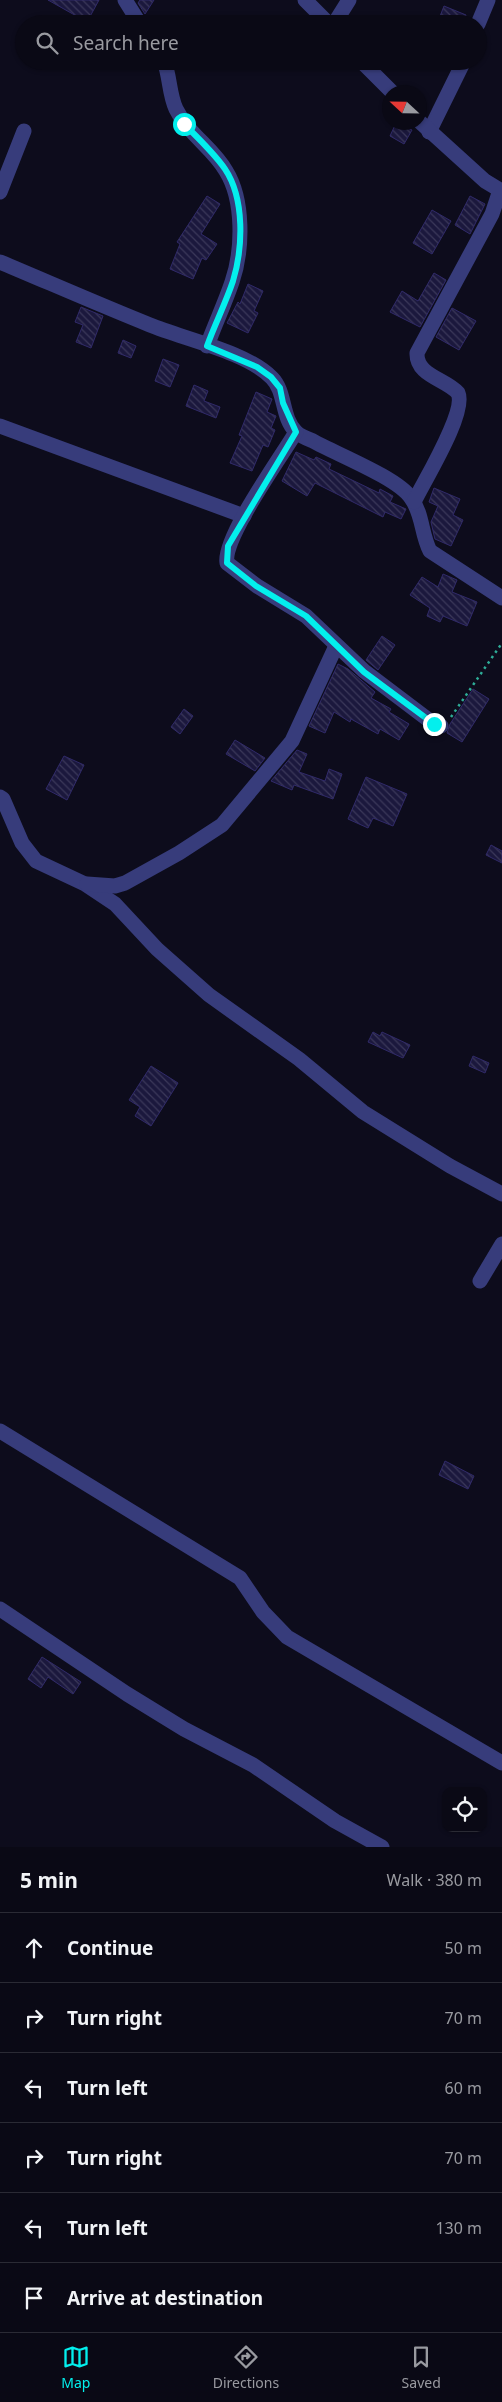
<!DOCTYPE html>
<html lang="en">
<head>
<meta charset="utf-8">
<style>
  body { margin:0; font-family:"Noto Sans",sans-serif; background:#181722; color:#f1f3f6 }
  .controls { position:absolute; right:15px; bottom:15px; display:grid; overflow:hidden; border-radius:10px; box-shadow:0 1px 4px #0004 }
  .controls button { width:45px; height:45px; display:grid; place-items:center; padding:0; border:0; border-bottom:1px solid #2a2a34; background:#0a0915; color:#f1f3f6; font:25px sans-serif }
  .compass { position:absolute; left:382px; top:85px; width:45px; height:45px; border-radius:50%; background:#0a0915; box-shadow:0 1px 4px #0004; rotate:292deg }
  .stop { position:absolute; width:15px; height:15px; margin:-11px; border:4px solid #03efed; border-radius:50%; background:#fff }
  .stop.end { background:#03efed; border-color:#fff; box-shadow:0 1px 5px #0008 }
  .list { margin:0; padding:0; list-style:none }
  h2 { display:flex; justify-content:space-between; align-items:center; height:65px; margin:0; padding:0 20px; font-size:21px }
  h2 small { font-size:16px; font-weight:400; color:#999aa0 }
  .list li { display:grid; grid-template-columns:32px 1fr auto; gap:15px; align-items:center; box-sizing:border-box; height:70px; padding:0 20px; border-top:1px solid #2a2a34 }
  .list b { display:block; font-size:19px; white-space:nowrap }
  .list em { font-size:16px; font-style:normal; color:#999aa0 }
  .icon { flex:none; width:28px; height:28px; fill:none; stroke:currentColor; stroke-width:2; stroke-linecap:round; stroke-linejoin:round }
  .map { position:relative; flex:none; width:502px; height:1847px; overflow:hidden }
  .search { position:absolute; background:#0a0915; box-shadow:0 1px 4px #0004; left:15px; right:15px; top:15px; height:55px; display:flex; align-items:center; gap:12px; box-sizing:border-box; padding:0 18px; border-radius:28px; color:#999aa0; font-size:19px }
  .sheet { height:485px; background:#0a0915 }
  nav { display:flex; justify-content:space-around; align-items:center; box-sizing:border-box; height:70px; border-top:1px solid #2a2a34; background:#0a0915; font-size:14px; color:#999aa0 }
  nav a { display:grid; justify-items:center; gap:2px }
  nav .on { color:#03efed }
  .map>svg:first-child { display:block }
  .building { fill:url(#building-back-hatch); stroke:#302a69 }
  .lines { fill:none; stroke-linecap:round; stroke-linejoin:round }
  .path { stroke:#2eac97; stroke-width:2.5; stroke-dasharray:2.5 4; stroke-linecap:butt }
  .minor { stroke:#373c7b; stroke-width:15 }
  .route { stroke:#03efed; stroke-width:6 }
</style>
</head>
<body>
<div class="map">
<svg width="502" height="1847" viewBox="0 0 502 1847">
  <defs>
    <pattern id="building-back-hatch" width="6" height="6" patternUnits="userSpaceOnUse" patternTransform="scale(1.25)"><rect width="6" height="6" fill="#1b183d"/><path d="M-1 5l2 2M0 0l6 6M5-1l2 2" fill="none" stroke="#3b385a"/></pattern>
  </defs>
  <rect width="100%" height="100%" fill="#0d0c1c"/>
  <g class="building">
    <polygon points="48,0 99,0 87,22"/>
    <polygon points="140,0 154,0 145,14 138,3"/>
    <polygon points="444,6 466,15 463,24 437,24"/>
    <polygon points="396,123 412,130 404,144 390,136"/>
    <polygon points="207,196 220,204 201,234 217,244 206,260 202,258 193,279 170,269 180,244 177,242"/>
    <polygon points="470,196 485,204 470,234 455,225"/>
    <polygon points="432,210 451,221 432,254 413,243"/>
    <polygon points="434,273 446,280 420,327 390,312 402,291 418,301"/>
    <polygon points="248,284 263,291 254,311 258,313 248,333 227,323 238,302 240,304"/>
    <polygon points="81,307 103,316 91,348 76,342 83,325 75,322"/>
    <polygon points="452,308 476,321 459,350 436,337"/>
    <polygon points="123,340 136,346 131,358 118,353"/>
    <polygon points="163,359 179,365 170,387 155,381"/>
    <polygon points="194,385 208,391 204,401 220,407 216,418 186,406"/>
    <polygon points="256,392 272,399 267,412 276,416 271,428 275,430 268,447 263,445 252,471 230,463 242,436 239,435"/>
    <polygon points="296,452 314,460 316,457 331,464 329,469 379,493 380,489 393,496 390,502 406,509 401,519 385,512 383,517 315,483 307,496 282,481"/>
    <polygon points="434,488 460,499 453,515 463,520 451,546 435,539 434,535 431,522 438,506 429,502"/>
    <polygon points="443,574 457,580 452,592 477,602 467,626 443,616 440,622 427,616 430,608 410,595 422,577 438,587"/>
    <polygon points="382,636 395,645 378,670 366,660"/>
    <polygon points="338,664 348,669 375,692 371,698 391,709 389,712 409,724 399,740 380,729 378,734 351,719 350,722 334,712 325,733 309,726"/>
    <polygon points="473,689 489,699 462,742 447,733 450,724"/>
    <polygon points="184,709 193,716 180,734 171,727"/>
    <polygon points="235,740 265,758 255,771 226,754"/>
    <polygon points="297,750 307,754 299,772 325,781 329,769 342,774 333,799 294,785 292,790 271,781"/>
    <polygon points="64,756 84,765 67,800 46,789"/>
    <polygon points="366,777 407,794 393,826 373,818 368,828 348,819"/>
    <polygon points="491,845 502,851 502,863 486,855"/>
    <polygon points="373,1032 380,1036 382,1032 410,1045 403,1058 368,1042"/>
    <polygon points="473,1056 489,1063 485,1073 469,1066"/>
    <polygon points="151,1066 178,1083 151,1126 135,1116 140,1107 129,1100"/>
    <polygon points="445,1461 474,1476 468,1489 439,1475"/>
    <polygon points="42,1657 81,1682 73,1694 48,1677 41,1688 28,1679"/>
  </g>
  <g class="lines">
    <polyline class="path" points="451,717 502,643"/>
    <g class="minor">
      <polyline points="125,0 140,24"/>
      <polyline points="305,0 329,24"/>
      <polyline points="334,24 349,0"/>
      <polyline points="478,24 488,0"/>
      <path d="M 164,61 C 170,76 169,94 176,109 C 188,134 213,148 226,171 C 244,200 243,250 232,282 C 225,303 215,324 207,346"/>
      <polyline points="361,61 392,92"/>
      <polyline points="429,132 464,61"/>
      <polyline points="0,192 24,131"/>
      <path d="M 0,262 C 50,283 100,305 150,325 C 184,339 247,352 272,378 C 286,392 281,417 296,432 C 300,436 308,439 313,441 C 336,454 398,478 411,498 C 423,514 421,534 430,551 L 502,598"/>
      <polyline points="0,426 244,516"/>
      <path d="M 296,432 C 281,457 222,539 227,563 L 257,586 L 306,616 L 364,671 L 434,724 L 441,726"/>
      <path d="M 414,502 C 424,481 467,412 458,393 C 446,379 416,376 417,353 L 492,214 L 500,190 L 485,181 L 420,122"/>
      <polyline points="0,797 3,799 22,843 36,861 85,884 115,904 157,949 209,995 299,1059 363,1112 450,1166 502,1194"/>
      <polyline points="87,884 115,886 125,883 179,853 222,825 292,741 336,646"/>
      <polyline points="480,1281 502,1244"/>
      <polyline points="0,1431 240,1578 263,1612 287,1637 502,1763"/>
      <polyline points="0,1609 127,1694 184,1729 253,1765 335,1821 382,1847"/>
    </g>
  </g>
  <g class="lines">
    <path class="route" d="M 184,124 C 198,138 214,153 225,169 C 245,199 243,248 233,281 C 226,302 215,324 207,346 L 257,367 L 271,377 L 280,388 L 283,403 L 296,432 L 228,546 L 227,563 L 256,586 L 306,616 L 364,672 L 434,724"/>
  </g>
</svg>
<div class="controls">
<button><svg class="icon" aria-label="locate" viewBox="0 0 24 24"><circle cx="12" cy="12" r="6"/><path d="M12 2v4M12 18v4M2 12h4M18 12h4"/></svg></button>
</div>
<svg class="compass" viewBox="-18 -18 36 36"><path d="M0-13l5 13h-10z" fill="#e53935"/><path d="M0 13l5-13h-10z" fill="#999aa0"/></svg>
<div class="stop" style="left:184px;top:124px"></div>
<div class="stop end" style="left:434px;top:724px"></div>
<div class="search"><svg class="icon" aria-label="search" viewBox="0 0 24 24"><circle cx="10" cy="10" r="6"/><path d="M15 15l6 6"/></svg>Search here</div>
</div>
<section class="sheet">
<h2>5 min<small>Walk · 380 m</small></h2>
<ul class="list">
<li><svg class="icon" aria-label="ahead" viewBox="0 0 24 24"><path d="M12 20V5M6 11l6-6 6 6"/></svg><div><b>Continue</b></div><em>50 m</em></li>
<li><svg class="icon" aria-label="right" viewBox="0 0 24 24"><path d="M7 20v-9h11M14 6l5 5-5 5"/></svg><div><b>Turn right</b></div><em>70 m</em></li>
<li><svg class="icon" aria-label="left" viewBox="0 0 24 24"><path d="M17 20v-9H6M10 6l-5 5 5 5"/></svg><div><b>Turn left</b></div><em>60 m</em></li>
<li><svg class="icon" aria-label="right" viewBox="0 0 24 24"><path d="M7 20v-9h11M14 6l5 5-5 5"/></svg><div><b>Turn right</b></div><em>70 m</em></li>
<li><svg class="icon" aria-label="left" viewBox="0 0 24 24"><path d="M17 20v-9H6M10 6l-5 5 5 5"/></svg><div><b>Turn left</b></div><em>130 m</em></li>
<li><svg class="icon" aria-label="arrive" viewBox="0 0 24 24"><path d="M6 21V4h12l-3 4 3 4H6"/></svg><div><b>Arrive at destination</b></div></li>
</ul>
</section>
<nav>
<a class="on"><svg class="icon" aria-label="map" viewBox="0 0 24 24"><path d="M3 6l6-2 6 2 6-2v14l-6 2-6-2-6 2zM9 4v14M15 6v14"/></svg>Map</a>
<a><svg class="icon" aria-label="directions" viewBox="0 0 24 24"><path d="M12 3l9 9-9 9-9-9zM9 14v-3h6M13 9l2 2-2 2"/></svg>Directions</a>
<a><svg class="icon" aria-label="saved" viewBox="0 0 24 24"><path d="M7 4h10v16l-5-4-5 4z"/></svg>Saved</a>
</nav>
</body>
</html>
